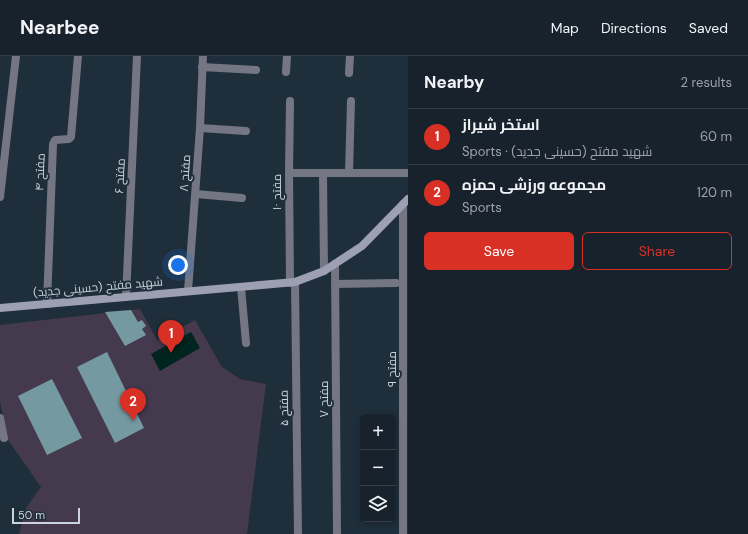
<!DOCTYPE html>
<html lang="en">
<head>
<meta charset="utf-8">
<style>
  body { margin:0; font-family:"DM Sans",Cairo,sans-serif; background:#202a34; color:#f1f3f6 }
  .controls { position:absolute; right:12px; bottom:12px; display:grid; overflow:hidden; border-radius:6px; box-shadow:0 2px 6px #0003 }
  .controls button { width:36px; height:36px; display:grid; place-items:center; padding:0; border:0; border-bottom:1px solid #363f48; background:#17222c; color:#f1f3f6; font:20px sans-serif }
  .scale { position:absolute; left:12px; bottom:10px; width:68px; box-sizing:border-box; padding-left:4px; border:2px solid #cbd4dd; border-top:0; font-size:11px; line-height:14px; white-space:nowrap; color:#cbd4dd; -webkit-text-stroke:3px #1f2e3b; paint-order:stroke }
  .you { position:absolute; left:178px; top:209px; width:14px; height:14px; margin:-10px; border:3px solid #fff; border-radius:50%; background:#1a73e8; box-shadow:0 0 0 6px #1a73e833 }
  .badge { display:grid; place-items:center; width:26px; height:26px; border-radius:50%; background:#d93025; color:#fff; font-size:13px; font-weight:700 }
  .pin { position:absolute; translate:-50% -33px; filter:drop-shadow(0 1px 2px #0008) }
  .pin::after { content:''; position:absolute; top:21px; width:14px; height:12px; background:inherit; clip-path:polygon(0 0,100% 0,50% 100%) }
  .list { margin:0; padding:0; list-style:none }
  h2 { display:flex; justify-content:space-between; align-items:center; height:52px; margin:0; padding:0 16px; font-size:17px }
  h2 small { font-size:13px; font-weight:400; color:#9ea4a9 }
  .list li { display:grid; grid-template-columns:26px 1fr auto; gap:12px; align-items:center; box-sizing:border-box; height:56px; padding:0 16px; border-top:1px solid #363f48 }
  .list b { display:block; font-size:15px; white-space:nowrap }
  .list p { margin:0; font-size:13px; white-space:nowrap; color:#9ea4a9 }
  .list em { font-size:13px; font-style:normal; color:#9ea4a9 }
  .actions { display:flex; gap:8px; padding:12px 16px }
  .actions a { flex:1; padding:9px 0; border:1px solid #d93025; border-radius:6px; text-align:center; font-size:14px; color:#d93025 }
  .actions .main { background:#d93025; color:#fff }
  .icon { flex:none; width:22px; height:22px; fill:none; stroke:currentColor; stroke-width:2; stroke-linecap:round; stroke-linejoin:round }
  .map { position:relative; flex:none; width:408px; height:478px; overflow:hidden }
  header { display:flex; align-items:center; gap:24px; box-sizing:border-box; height:56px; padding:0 20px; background:#17222c; border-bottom:1px solid #363f48 }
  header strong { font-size:19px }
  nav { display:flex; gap:22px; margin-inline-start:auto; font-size:14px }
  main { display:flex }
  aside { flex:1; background:#17222c }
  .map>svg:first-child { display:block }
  .green { fill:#44394d }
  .water { fill:#00241f }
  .building { fill:#7599a1 }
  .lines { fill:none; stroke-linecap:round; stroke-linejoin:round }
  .street { stroke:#747683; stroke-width:8 }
  .secondary { stroke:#9da0b3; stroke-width:8 }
  .labels { text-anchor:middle; stroke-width:4; stroke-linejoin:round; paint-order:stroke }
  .street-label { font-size:12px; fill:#cbd4dd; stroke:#1f2e3b }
</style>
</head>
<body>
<header>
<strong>Nearbee</strong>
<nav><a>Map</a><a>Directions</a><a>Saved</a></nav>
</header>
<main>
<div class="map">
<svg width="408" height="478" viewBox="0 0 408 478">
  <rect width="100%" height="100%" fill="#1f2e3b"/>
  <polygon class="green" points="140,253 157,284 195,264 222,311 240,323 266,328 247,478 19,478 26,452 41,431 8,384 0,346 0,269"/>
  <polygon class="water" points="191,276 200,292 160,315 151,298"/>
  <g class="building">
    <polygon points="131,254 138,266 142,264 146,270 142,273 146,279 125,290 105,256"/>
    <polygon points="107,296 144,372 115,387 77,311"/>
    <polygon points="52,323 82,382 47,399 18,340"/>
  </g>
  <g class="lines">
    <g class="street">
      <polyline points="202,11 256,14"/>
      <polyline points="286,16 287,0"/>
      <polyline points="349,17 350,0"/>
      <polyline points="200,72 246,75"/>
      <polyline points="289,117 408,117"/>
      <polyline points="323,117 324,215"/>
      <polyline points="349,117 351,45"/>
      <polyline points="196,138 242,142"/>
      <polyline points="0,141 16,0"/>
      <polyline points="403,148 403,478"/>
      <polyline points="335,208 337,478"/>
      <polyline points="295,226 298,478"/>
      <polyline points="290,227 289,117 290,45"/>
      <polyline points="335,228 396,227"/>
      <polyline points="241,231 246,287"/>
      <polyline points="188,235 200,72 203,0"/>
      <polyline points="126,241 137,0"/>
      <polyline points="47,248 53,88 55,84 69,83 71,81 78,0"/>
      <polyline points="0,362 4,382"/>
    </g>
    <polyline class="secondary" points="0,252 295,226 324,215 362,190 408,143"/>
  </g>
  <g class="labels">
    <g class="street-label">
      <text transform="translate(40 116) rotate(-88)" y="4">مفتح ۴</text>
      <text transform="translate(185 117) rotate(-86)" y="4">مفتح ۸</text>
      <text transform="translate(120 120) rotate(-87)" y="4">مفتح ۶</text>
      <text transform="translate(277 136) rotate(-90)" y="4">مفتح ۱۰</text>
      <text transform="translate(98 231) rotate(-5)" y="4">شهید مفتح (حسینی جدید)</text>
      <text transform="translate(392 313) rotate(-90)" y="4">مفتح ۹</text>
      <text transform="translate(324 343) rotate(-90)" y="4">مفتح ۷</text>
      <text transform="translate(284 352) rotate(-91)" y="4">مفتح ۵</text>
    </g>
  </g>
</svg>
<div class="controls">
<button>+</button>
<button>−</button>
<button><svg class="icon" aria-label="layers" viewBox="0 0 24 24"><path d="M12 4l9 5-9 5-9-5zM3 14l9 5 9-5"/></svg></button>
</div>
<div class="scale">50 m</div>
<div class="you"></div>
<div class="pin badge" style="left:171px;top:297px">1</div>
<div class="pin badge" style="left:133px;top:365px">2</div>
</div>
<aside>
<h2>Nearby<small>2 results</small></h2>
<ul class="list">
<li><span class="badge">1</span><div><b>استخر شیراز</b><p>Sports · شهید مفتح (حسینی جدید)</p></div><em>60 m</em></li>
<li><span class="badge">2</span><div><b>مجموعه ورزشی حمزه</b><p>Sports</p></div><em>120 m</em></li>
</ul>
<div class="actions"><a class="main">Save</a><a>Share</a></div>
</aside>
</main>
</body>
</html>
